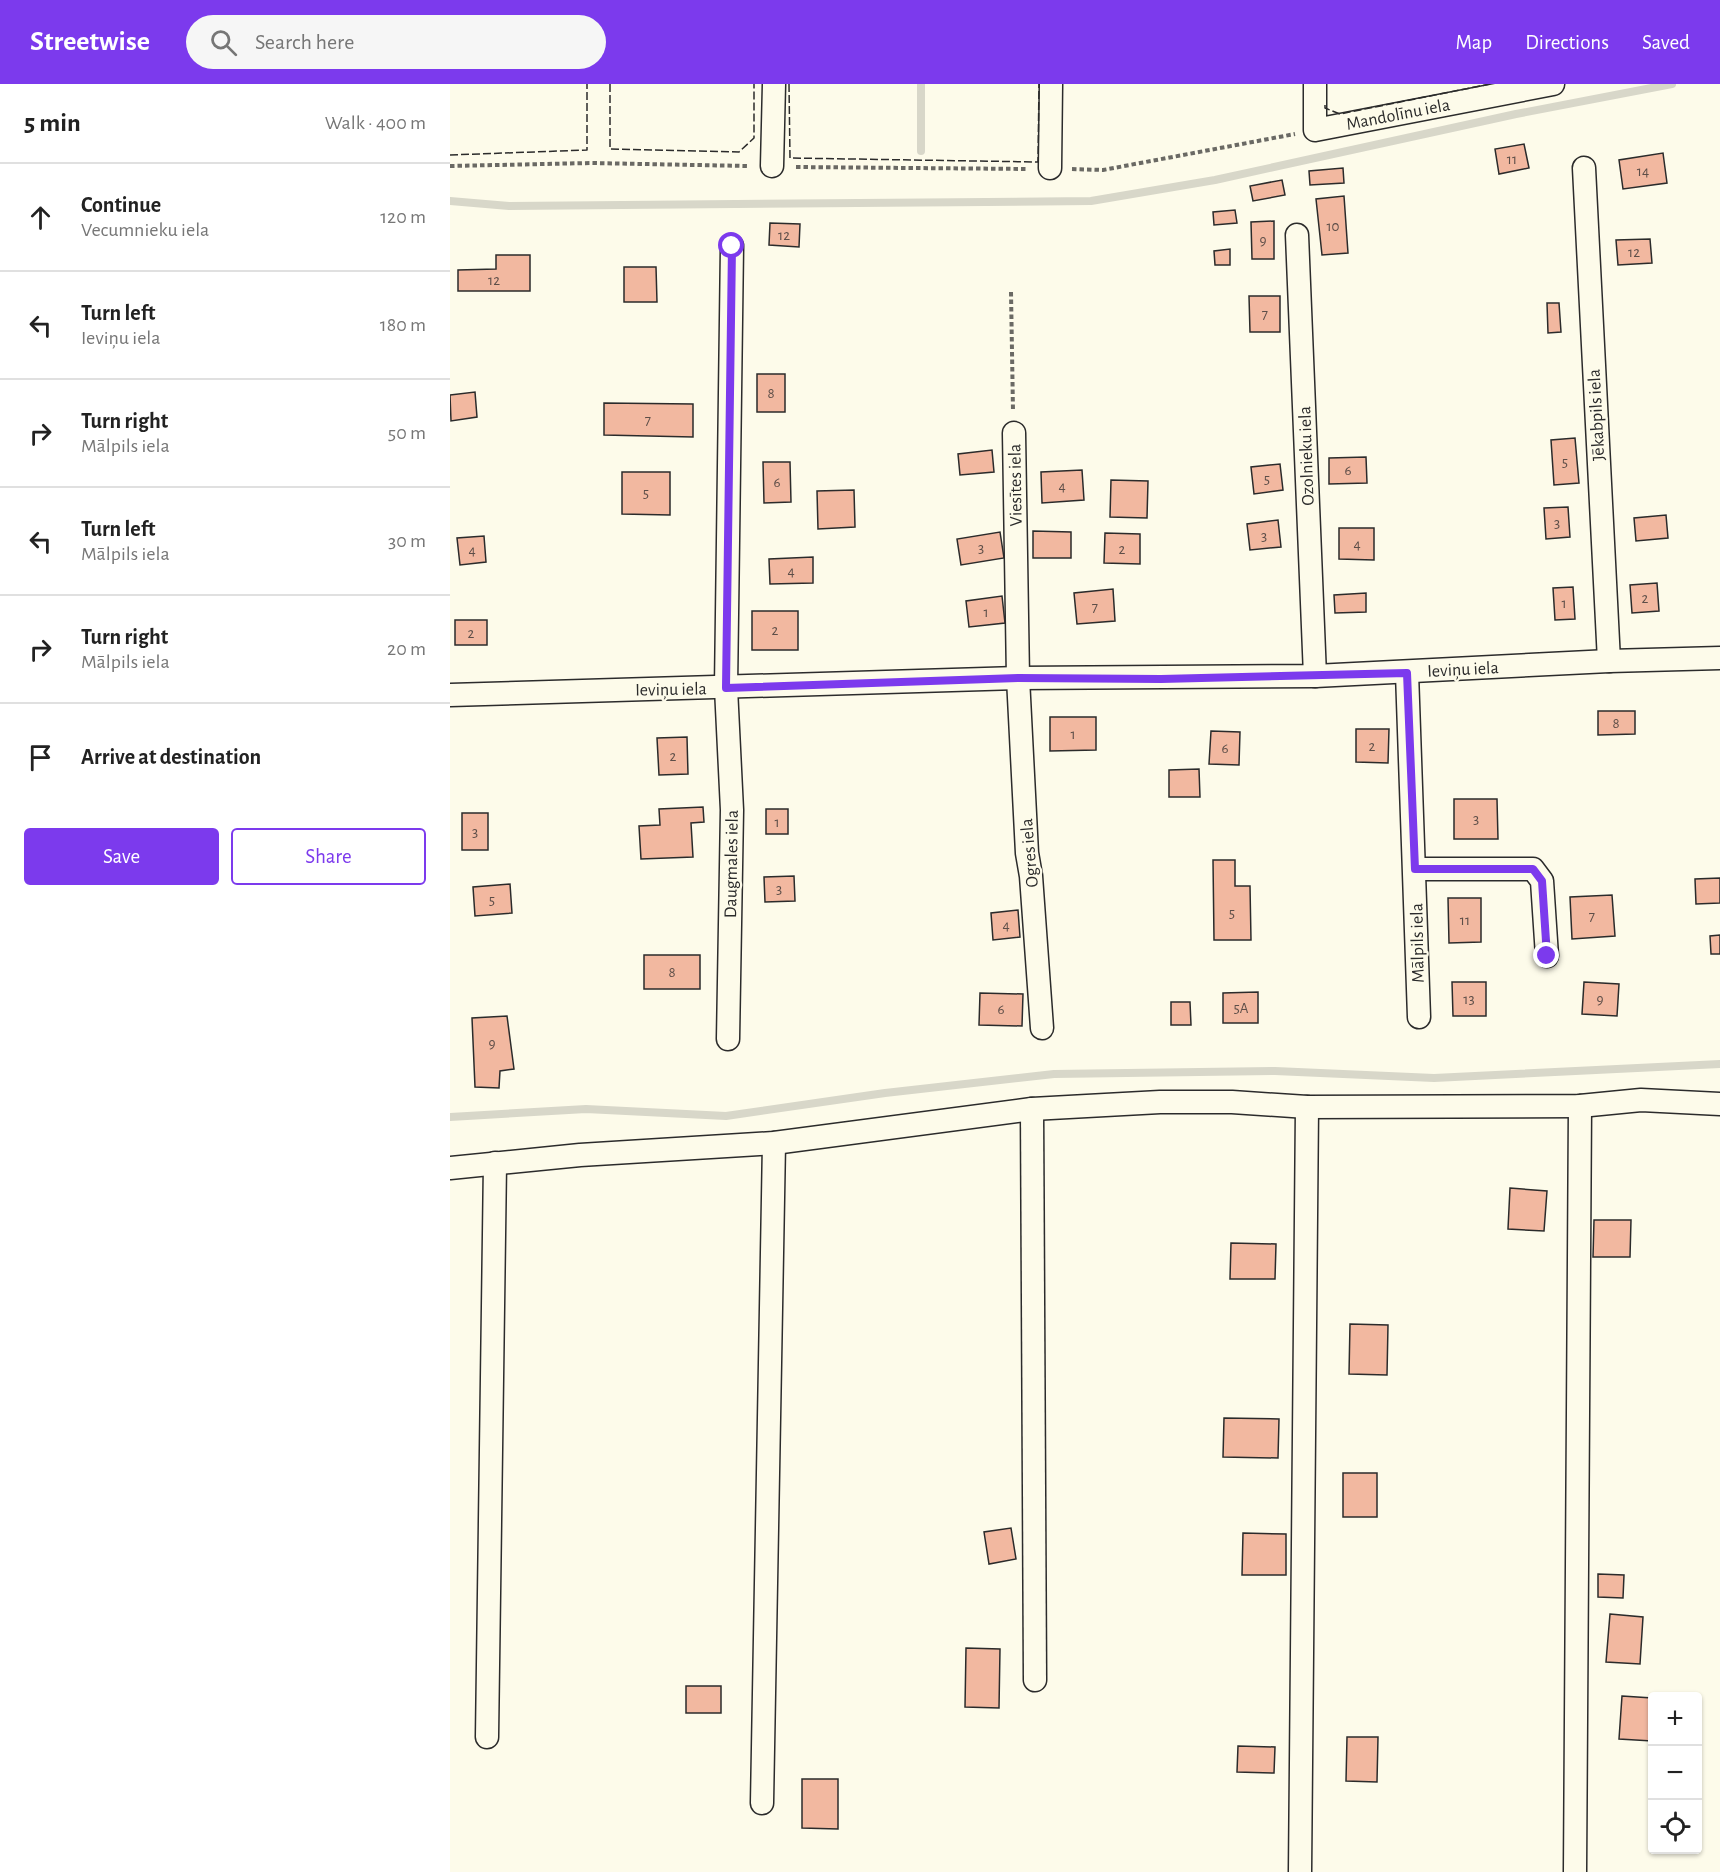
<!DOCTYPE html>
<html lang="en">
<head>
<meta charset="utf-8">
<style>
  body { margin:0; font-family:"Alegreya Sans",sans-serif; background:#f6f6f6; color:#222 }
  .controls { position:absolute; right:18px; bottom:18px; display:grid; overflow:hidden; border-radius:6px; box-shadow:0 2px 4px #0004 }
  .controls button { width:54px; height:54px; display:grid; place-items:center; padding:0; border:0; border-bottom:2px solid #e0e0e0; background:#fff; color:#222; font:30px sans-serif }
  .stop { position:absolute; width:18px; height:18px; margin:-14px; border:4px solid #7c3aed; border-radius:50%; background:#fff }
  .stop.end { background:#7c3aed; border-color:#fff; box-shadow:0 2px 6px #0008 }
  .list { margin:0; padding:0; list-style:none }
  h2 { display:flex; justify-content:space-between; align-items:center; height:78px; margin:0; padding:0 24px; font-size:26px }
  h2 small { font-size:20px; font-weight:400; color:#767676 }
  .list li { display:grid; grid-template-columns:39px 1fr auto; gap:18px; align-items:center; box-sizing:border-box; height:108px; padding:0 24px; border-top:2px solid #e0e0e0 }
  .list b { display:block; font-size:22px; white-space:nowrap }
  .list p { margin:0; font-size:20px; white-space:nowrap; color:#767676 }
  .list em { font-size:20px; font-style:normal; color:#767676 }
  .actions { display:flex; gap:12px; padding:18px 24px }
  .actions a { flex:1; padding:14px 0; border:2px solid #7c3aed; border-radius:6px; text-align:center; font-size:21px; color:#7c3aed }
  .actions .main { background:#7c3aed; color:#fff }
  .icon { flex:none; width:33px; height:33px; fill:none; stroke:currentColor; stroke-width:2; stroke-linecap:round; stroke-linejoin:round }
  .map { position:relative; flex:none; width:1270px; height:1788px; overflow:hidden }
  header { display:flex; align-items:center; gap:36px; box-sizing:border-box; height:84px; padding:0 30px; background:#7c3aed; color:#fff }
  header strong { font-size:28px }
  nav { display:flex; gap:33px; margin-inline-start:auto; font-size:21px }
  .search { width:420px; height:54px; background:#f6f6f6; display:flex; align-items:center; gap:15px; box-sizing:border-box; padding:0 21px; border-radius:33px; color:#767676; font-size:22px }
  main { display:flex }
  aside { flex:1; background:#fff }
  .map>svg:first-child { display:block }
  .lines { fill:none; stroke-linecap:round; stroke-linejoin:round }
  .stream { stroke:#d8d7c9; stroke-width:8 }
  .building { fill:#f2b8a0; stroke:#2b2b2b; stroke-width:1.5 }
  .street-casing { stroke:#2b2b2b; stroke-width:25 }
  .path { stroke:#6a6964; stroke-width:4; stroke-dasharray:4.5 3; stroke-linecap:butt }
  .street { stroke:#fdfbea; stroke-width:22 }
  .fence { stroke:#2b2b2b; stroke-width:1.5; stroke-dasharray:8 3; stroke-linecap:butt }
  .route { stroke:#7c3aed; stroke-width:8 }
  .labels { text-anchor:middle; stroke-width:4.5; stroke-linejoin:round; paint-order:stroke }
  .number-label { font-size:15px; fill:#5d4e48 }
  .street-label { font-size:18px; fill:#2b2b2b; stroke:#fdfbea }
</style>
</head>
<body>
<header>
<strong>Streetwise</strong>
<div class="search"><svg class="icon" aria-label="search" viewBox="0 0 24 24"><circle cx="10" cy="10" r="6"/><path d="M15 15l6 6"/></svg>Search here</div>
<nav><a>Map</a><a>Directions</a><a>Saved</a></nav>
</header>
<main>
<aside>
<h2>5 min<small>Walk · 400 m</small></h2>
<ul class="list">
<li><svg class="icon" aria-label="ahead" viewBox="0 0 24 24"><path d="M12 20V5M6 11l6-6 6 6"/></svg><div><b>Continue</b><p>Vecumnieku iela</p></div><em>120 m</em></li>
<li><svg class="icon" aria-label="left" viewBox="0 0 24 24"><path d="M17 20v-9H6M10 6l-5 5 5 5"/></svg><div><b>Turn left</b><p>Ieviņu iela</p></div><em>180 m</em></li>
<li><svg class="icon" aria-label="right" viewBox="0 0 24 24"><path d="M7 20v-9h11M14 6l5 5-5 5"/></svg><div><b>Turn right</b><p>Mālpils iela</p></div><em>50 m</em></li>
<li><svg class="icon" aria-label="left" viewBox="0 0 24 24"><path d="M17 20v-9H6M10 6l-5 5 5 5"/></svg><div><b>Turn left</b><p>Mālpils iela</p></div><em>30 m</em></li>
<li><svg class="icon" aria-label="right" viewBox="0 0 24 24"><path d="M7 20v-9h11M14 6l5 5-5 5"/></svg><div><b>Turn right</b><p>Mālpils iela</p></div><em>20 m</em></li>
<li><svg class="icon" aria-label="arrive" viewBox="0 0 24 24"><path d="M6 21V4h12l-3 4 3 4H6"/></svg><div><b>Arrive at destination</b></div></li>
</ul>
<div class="actions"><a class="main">Save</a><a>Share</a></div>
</aside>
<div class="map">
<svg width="1270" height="1788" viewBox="0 0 1270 1788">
  <rect width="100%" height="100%" fill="#fdfbea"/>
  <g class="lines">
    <g class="stream">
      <polyline points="471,67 471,0"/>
      <polyline points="0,117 59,122 641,117 765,96 1066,30 1222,0"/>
      <polyline points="0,1033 136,1025 276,1032 435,1009 604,990 825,987 984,994 1270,980"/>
    </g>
  </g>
  <g class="building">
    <polygon points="1074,60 1079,84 1049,90 1045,65"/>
    <polygon points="1213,69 1217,99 1173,105 1169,76"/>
    <polygon points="893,84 894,99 860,101 859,87"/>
    <polygon points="832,96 835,111 803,117 800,102"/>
    <polygon points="894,112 898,169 872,171 866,115"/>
    <polygon points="785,126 787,139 764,141 763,128"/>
    <polygon points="824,137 824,175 802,175 801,138"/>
    <polygon points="320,139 350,140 349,163 319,161"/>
    <polygon points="1200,155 1202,179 1168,181 1166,156"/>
    <polygon points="780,165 780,181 765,181 764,167"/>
    <polygon points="46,171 80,171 80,207 8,207 8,186 46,185"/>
    <polygon points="174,183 206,183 207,218 174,218"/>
    <polygon points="799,212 830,212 830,248 800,248"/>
    <polygon points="1097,219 1109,219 1111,248 1098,249"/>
    <rect x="307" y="290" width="28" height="38"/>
    <polygon points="25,308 27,333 1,337 0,311"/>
    <polygon points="154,319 243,320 243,353 154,351"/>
    <polygon points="1125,354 1129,399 1104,401 1101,356"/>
    <polygon points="542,366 544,388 510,391 508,370"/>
    <polygon points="916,373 917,399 879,400 879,374"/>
    <polygon points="313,378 340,378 341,418 314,419"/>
    <polygon points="830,380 833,406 804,410 801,383"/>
    <polygon points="632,386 634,416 592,419 591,388"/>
    <polygon points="172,388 220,388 220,431 172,430"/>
    <polygon points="661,396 698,397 697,434 660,433"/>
    <polygon points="404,406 405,443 368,445 367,407"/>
    <polygon points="1118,423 1120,453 1096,455 1094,424"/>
    <polygon points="1216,431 1218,454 1186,457 1184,434"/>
    <polygon points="828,436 831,463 800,466 797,440"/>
    <polygon points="889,444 924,444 924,476 889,475"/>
    <polygon points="583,447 621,448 621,474 583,474"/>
    <polygon points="550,448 554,474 511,481 507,455"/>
    <polygon points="655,449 690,450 690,480 654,479"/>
    <polygon points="34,452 36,478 10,481 7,454"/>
    <polygon points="363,473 363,499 320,500 319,475"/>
    <polygon points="1207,499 1209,527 1182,529 1180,501"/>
    <polygon points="1123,503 1125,535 1105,536 1103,504"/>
    <polygon points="663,505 665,537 627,540 624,509"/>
    <polygon points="916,509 916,528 885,529 884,511"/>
    <polygon points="552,512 555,539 519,543 516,517"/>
    <rect x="302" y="527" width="46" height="39"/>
    <rect x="5" y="536" width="32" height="25"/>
    <polygon points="1148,627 1185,627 1185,650 1148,651"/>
    <polygon points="600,633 646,633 646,666 600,667"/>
    <polygon points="906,645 939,645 938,679 906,678"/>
    <polygon points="761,647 790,648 789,681 759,680"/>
    <polygon points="237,653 238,690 209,691 207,654"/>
    <polygon points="749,685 750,713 719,713 719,686"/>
    <polygon points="1004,715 1047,715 1048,755 1004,755"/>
    <polygon points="253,723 254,738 241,739 243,773 191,775 189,742 210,741 209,725"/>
    <rect x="316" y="725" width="22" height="25"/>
    <rect x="12" y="729" width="26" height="37"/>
    <polygon points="763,776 785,776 785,802 800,802 801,856 764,856"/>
    <polygon points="344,792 345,817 315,818 314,793"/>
    <polygon points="1270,794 1270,819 1246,820 1245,795"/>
    <polygon points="60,800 62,829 25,832 23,803"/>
    <polygon points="1162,811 1165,852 1122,855 1120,813"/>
    <polygon points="998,814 1031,814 1031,858 999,859"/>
    <polygon points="568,826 570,853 543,856 541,829"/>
    <polygon points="1270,851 1270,870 1261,870 1260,852"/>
    <rect x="194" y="871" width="56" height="34"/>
    <polygon points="1002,898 1036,898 1036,932 1003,932"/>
    <polygon points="1134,898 1169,900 1167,932 1132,930"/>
    <polygon points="808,908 808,939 773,939 773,909"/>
    <polygon points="530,909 573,910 572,942 529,941"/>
    <polygon points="721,918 740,918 741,941 721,941"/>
    <polygon points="57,932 64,985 50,987 49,1004 25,1003 22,934"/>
    <polygon points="1060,1104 1097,1107 1094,1147 1058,1145"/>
    <polygon points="1144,1136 1181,1136 1180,1173 1143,1173"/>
    <polygon points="781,1159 826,1160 825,1195 780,1195"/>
    <polygon points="900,1240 938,1241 937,1291 899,1290"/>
    <polygon points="774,1334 829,1335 828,1374 773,1373"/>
    <rect x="893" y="1389" width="34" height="44"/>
    <polygon points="561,1444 566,1475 539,1480 534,1448"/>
    <polygon points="793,1449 836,1450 836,1491 792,1491"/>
    <polygon points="1148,1490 1174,1491 1173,1514 1148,1513"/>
    <polygon points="1160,1530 1193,1533 1190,1580 1156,1578"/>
    <polygon points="516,1564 550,1565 549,1624 515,1623"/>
    <rect x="236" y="1602" width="35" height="27"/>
    <polygon points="1172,1612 1202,1614 1202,1657 1169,1655"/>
    <polygon points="897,1653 928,1653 927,1698 896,1697"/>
    <polygon points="788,1662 825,1663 824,1689 787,1688"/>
    <polygon points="352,1695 388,1695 388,1745 352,1744"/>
  </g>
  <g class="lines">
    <g class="street-casing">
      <g id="street">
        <polyline points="865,0 865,46 1103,0"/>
        <polyline points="322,82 324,0"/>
        <polyline points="600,84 601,0"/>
        <polyline points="1134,84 1159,577"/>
        <polyline points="847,151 865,592"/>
        <polyline points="564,349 568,594 577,769 581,792 592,944"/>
        <polyline points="957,589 969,933"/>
        <polyline points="0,611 568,594 865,592 1159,577 1270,574"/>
        <polyline points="965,785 1083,785 1092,797 1097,872"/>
        <polyline points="278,955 282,726 276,604 282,162"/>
        <polyline points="582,1025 585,1596"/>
        <polyline points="0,1084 130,1071 324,1059 582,1025 710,1018 782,1018 857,1023 1130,1022 1191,1016 1270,1020"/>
        <polyline points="37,1653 45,1079"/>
        <polyline points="312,1719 324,1059"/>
        <polyline points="850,1788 857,1023"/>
        <polyline points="1125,1788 1130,1022"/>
      </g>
    </g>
    <g class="path">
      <polyline points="0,82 141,79 299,82"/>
      <polyline points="346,83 578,85"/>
      <polyline points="622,85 653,86 845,50"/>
      <polyline points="561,208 563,327"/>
    </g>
    <use href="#street" class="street"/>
    <g class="fence">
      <polyline points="160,0 160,65 289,68 304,54 304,0"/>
      <polyline points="339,0 340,74 588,78 589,0"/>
      <polyline points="875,21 875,24 890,30 1040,0"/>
      <polyline points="0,71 137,66 137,0"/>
    </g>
  </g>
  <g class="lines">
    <polyline class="route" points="282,162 276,604 568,594 711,595 957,589 965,785 1083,785 1092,797 1097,872"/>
  </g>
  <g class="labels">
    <g class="number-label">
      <text x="1062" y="80">11</text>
      <text x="1193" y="92">14</text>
      <text x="883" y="147">10</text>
      <text x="334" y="156">12</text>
      <text x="813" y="161">9</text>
      <text x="1184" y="173">12</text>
      <text x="44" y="201">12</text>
      <text x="815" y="235">7</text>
      <text x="321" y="314">8</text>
      <text x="198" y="341">7</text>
      <text x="1115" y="383">5</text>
      <text x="898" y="391">6</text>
      <text x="817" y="400">5</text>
      <text x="327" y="403">6</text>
      <text x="612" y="407">4</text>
      <text x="196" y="414">5</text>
      <text x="1107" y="444">3</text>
      <text x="814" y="457">3</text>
      <text x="907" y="465">4</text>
      <text x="531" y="469">3</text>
      <text x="672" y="470">2</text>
      <text x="22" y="471">4</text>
      <text x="341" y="492">4</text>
      <text x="1195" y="519">2</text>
      <text x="1114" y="524">1</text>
      <text x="645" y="528">7</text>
      <text x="536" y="533">1</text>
      <text x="325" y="551">2</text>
      <text x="21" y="554">2</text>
      <text x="1166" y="644">8</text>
      <text x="623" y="655">1</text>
      <text x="922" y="667">2</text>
      <text x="775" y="669">6</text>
      <text x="223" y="677">2</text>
      <text x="1026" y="740">3</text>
      <text x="327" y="743">1</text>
      <text x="25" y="753">3</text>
      <text x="329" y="810">3</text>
      <text x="42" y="821">5</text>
      <text x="782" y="834">5</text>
      <text x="1142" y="837">7</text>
      <text x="1015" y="841">11</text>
      <text x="556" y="846">4</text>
      <text x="222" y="893">8</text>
      <text x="1019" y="920">13</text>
      <text x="1150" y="920">9</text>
      <text x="791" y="929">5A</text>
      <text x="551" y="930">6</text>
      <text x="42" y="964">9</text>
    </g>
    <g class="street-label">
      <text transform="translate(948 30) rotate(-11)" y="6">Mandolīnu iela</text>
      <text transform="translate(1146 331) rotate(-93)" y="6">Jēkabpils iela</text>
      <text transform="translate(856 372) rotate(-92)" y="6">Ozolnieku iela</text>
      <text transform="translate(565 401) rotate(-91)" y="6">Viesītes iela</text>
      <text transform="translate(1013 585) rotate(-3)" y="6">Ieviņu iela</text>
      <text transform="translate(221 605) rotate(-1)" y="6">Ieviņu iela</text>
      <text transform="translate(579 769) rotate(-95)" y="6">Ogres iela</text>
      <text transform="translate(281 780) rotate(-89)" y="6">Daugmales iela</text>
      <text transform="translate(967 859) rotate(-91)" y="6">Mālpils iela</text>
    </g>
  </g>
</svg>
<div class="controls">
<button>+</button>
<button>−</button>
<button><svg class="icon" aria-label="locate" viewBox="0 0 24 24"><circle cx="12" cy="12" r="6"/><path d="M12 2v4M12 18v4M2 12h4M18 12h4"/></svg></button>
</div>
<div class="stop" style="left:282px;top:162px"></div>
<div class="stop end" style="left:1097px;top:872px"></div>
</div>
</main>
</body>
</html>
